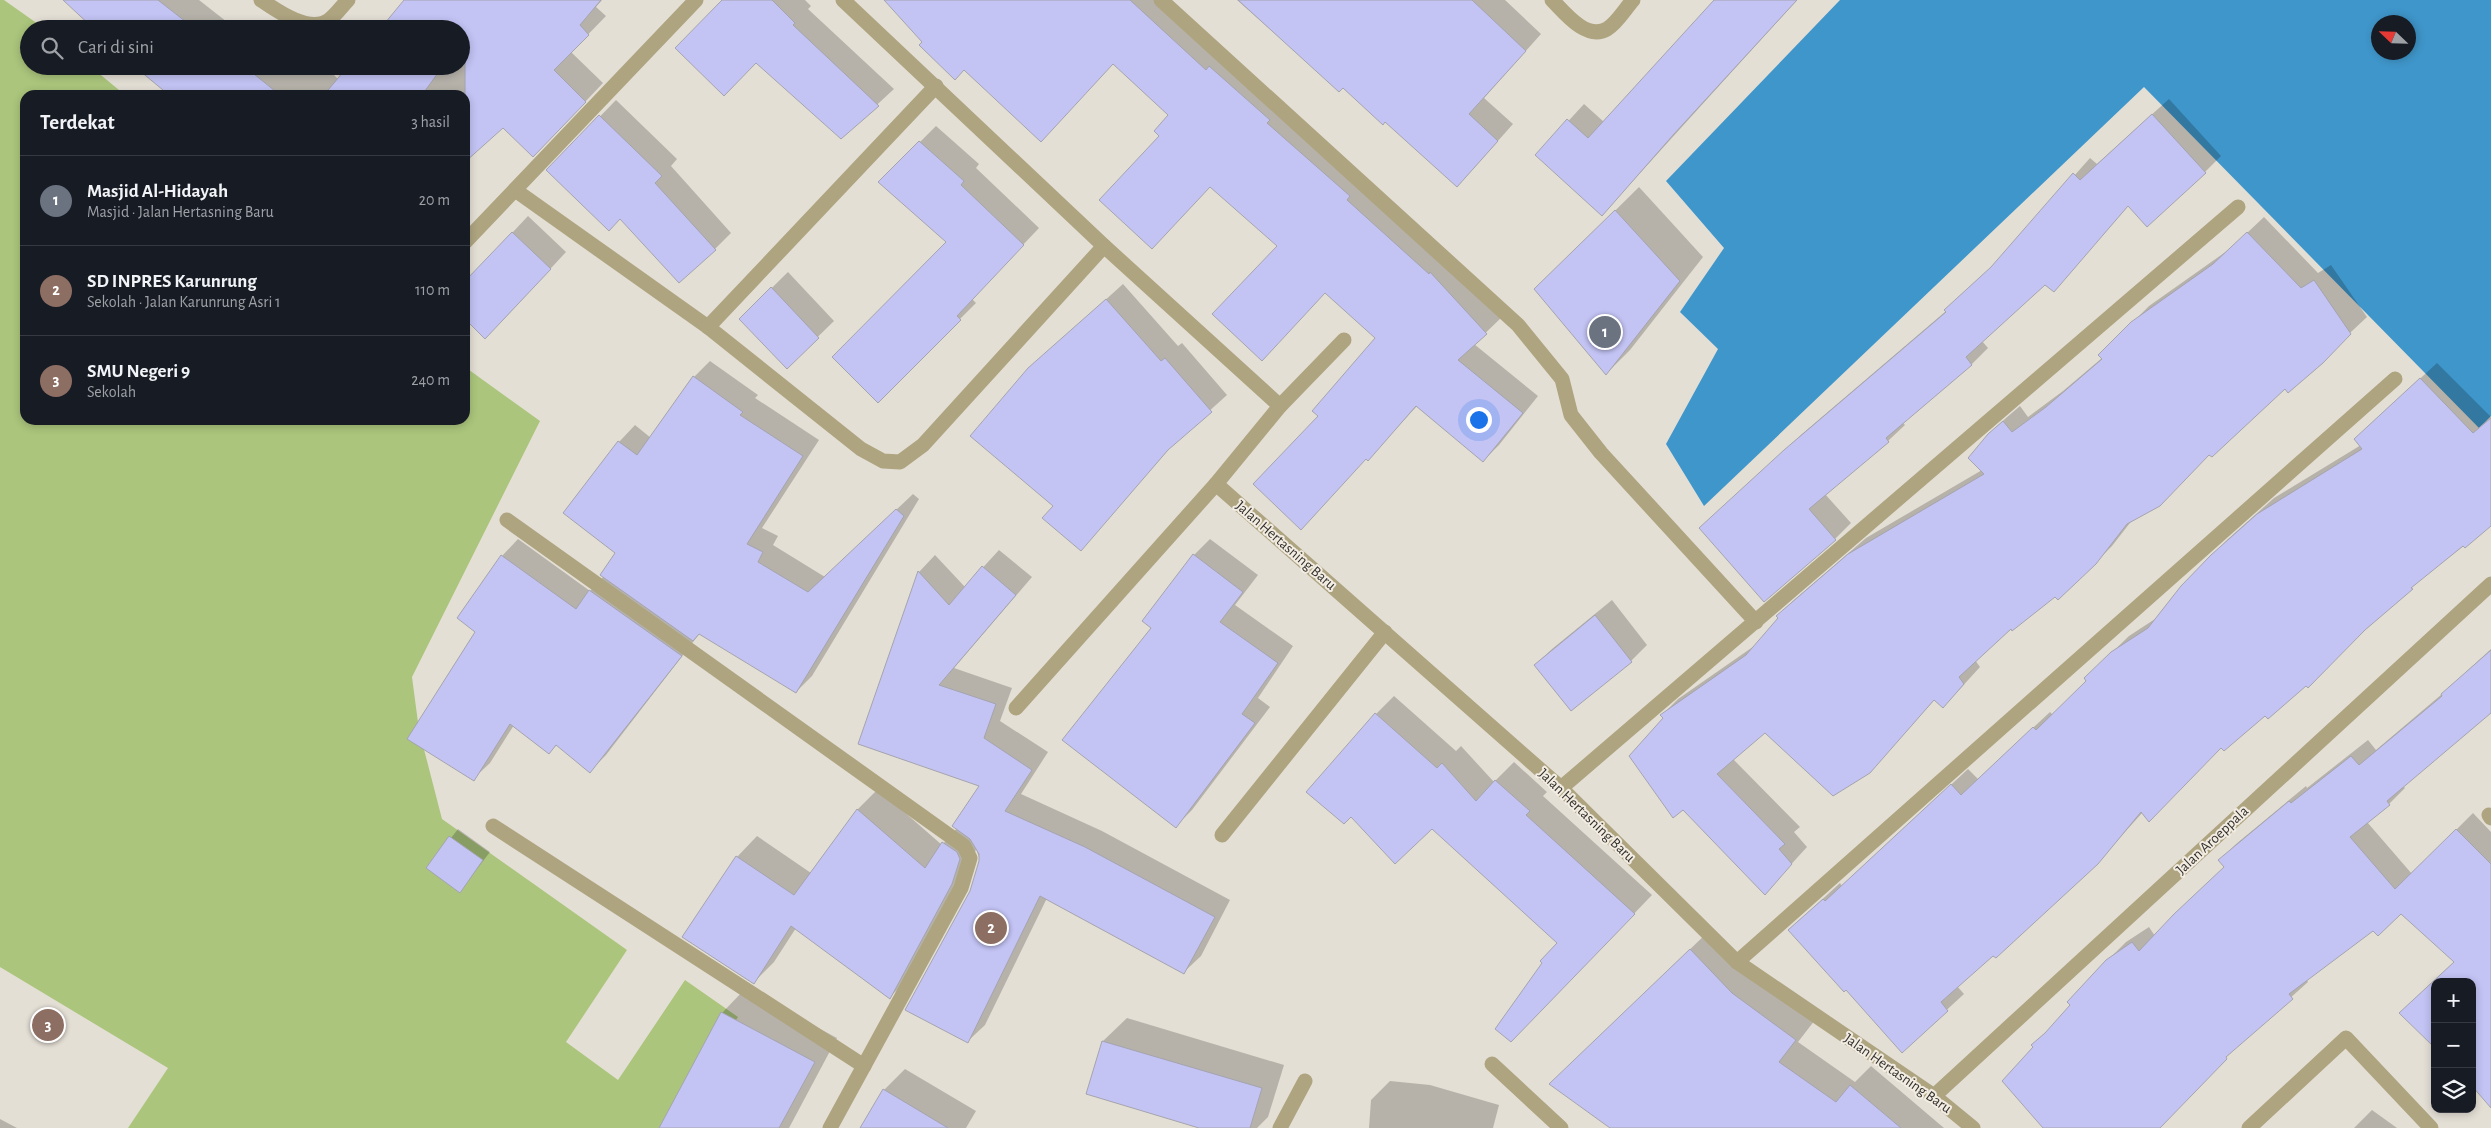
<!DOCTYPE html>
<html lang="id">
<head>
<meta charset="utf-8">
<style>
  body { margin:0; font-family:"Alegreya Sans",sans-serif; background:#20242c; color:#f1f3f6 }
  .controls { position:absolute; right:15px; bottom:15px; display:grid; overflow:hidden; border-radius:10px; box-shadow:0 2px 8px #0003 }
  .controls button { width:45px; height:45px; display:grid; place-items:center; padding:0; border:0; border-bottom:1px solid #363941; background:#171b24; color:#f1f3f6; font:25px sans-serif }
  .compass { position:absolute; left:2371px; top:15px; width:45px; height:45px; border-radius:50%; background:#171b24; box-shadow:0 2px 8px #0003; rotate:293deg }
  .you { position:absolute; left:1478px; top:419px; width:18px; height:18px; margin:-12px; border:4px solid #fff; border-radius:50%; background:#1a73e8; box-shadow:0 0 0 8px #1a73e833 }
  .badge { display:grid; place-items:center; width:32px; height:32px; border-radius:50%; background:#d93025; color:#fff; font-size:16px; font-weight:700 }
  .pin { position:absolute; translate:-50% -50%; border:2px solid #fff; box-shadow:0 1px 5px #0006 }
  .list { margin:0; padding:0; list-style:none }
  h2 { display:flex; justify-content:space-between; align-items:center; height:65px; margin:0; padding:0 20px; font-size:21px }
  h2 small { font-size:16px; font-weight:400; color:#9ea1a6 }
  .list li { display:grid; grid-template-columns:32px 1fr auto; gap:15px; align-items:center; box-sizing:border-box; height:90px; padding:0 20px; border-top:1px solid #363941 }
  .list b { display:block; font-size:19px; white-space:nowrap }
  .list p { margin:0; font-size:16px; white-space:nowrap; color:#9ea1a6 }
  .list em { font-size:16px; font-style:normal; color:#9ea1a6 }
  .icon { flex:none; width:28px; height:28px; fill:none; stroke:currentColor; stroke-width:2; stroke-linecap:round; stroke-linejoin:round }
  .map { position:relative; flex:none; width:2491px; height:1128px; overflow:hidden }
  .search { position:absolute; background:#171b24; box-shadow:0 2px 8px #0003; left:20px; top:20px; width:450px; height:55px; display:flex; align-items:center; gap:12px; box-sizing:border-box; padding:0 18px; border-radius:28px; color:#9ea1a6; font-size:19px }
  .panel { position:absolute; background:#171b24; box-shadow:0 2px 8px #0003; left:20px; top:90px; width:450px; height:335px; border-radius:15px }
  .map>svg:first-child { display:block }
  .green { fill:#abc57c }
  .water { fill:#3f96ca; fill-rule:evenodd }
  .shadow { fill:#0003 }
  .building { fill:#c3c3f4; stroke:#a4a4ae }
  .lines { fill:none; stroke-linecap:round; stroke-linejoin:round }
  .minor { stroke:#aea480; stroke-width:15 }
  .labels { text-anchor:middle; stroke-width:4; stroke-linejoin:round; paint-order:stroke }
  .street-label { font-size:15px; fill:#33312d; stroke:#f2ece2 }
</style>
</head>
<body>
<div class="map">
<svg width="2491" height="1128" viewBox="0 0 2491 1128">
  <rect width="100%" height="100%" fill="#e4dfd5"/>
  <polygon class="green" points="0,0 4,0 45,29 29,29 29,66 90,66 125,95 25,95 25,420 465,420 465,367 540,421 412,677 419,730 442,819 627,950 566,1042 618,1080 685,980 738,1017 666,1128 128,1128 168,1068 0,967"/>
  <path class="water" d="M 1840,0 L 2491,0 L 2491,416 L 2479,428 L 2144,87 L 1704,506 L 1666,444 L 1718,349 L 1680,312 L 1724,248 L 1666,181 ZM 2378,22 L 2408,22 L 2408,52 L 2378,52 Z"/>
  <g class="shadow">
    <polygon points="64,0 199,0 236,29 94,29"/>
    <polygon points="409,0 602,0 596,7 606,16 571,52 603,83 551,138 503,126 465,160 465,95 171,95 134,66 325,66 339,80 350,66 461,66 461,29"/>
    <polygon points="724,0 805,0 811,6 808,9 894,89 841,138"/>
    <polygon points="885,0 1165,0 1285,103 1282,106 1502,317 1474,344 1538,396 1499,445 1483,461 1417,406 1368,459 1320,416 1376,338 1278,246 1169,115 1113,63 964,69 924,42"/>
    <polygon points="1237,0 1505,0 1541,34 1484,98 1513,124 1473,169 1385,120 1343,86 1339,90"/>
    <polygon points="1715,0 1797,0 1602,215 1537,155 1584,104 1604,122"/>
    <polygon points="2169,99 2221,156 2205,172 2129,205 2054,290 2045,283 1982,341 1988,348 1972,364 1903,423 1905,425 1888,441 1825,494 1851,523 1835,539 1701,528 1802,434 1946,311 1998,261 2090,158 2097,164"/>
    <polygon points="616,100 677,159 671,166 731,233 715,249 621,217 548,170"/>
    <polygon points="936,126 979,164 976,168 1039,228 972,299 976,303 878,401 948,242 880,182"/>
    <polygon points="1639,187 1703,257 1630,350 1607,373 1536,289"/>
    <polygon points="528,216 566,252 502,321 465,317 465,283"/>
    <polygon points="2264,217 2318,273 2331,265 2367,317 2288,391 2285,388 2133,519 2112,546 2095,563 2011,628 1975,660 1980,667 1959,690 1943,706 1935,699 1870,772 1766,731 1733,759 1800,827 1794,832 1807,847 1765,893 1662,715 1678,699 1757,644 1780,618 1778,616 1794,600 1866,538 1982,470 1989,434 2006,418 2020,406 2028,417 2063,391 2102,358 2100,355 2149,306 2231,248"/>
    <polygon points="788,272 834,321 787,367 740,319"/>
    <polygon points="1123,284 1178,346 1182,343 1227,395 1176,441 1081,549 1029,369"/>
    <polygon points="710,361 758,395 755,398 819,440 762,528 778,536 773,545 825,577 913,494 919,499 812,676 796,692 700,633 606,755 590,771 557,745 549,752 514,725 490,763 473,779 477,631 502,556 518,539 590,591 604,576 617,552 565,513 619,442 635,425 651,438 694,377"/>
    <polygon points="2437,363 2491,417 2491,525 2424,576 2306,684 2221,746 2143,812 2097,863 1957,986 1964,994 1902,1051 1846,988 1789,930 1840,883 1842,886 1968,769 1978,779 2050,712 2053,715 2088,681 2102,662 2129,636 2158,617 2182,586 2228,539 2274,498 2361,445 2372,423"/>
    <polygon points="1210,539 1258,575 1235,605 1293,646 1258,698 1270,707 1192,810 1176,826 1153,628 1194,555"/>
    <polygon points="999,550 1032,577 954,668 1012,688 1000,721 1048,752 1021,794 1102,831 1230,900 1201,956 1184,972 1047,898 985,1025 968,1041 970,893 980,860 976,849 972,863 910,977 890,997 796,928 774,962 754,982 683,936 737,857 757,836 811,873 858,809 878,789 942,845 957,828 981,785 859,744 919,572 935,555 965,587"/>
    <polygon points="1612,600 1647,645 1631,661 1535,665 1552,649"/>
    <polygon points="2491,649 2491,712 2403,786 2405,788 2389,804 2367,822 2412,874 2473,813 2491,832 2491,1107 2472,982 2435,982 2400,1013 2455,961 2401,913 2374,929 2306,979 2308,982 2242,1041 2158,1128 2053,1128 2032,1045 2056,1023 2109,959 2126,942 2149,927 2155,936 2226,867 2220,860 2236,844 2306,786 2307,788 2368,740 2376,750 2442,694"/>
    <polygon points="1394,696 1456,751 1461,746 1494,782 1514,762 1547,792 1543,796 1652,895 1530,1022 1559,943 1376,714"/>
    <polygon points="458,829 490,852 460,891 428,868"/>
    <polygon points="1710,930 1815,1020 1798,1042 1855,1082 1871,1066 1944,1128 1612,1128 1571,1064"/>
    <polygon points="745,989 837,1038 789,1128 685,1128 666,1117 722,1013"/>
    <polygon points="1127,1018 1284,1065 1268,1117 1257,1128 1203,1128 1103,1041"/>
    <polygon points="905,1069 976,1111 966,1128 862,1128 884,1090"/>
    <polygon points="1390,1081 1430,1085 1499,1105 1493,1128 1369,1128 1371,1100"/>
    <polygon points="2372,1110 2397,1128 2354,1128"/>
    <polygon points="0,1119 17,1128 0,1128"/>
  </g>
  <g class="building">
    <polygon points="63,0 158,0 195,29 94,29"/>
    <polygon points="404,0 601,0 580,25 589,35 554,70 586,102 533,157 503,128 465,162 465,37 461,42 461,29 380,29"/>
    <polygon points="722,0 772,0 795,23 793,25 879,106 841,139 756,63 724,96 675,48"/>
    <polygon points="884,0 1130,0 1206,70 1209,66 1270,120 1267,123 1350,196 1347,200 1429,274 1430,272 1487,334 1458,360 1523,413 1483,462 1416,406 1368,461 1366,459 1301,530 1253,484 1318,416 1312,411 1375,338 1325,293 1262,361 1212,314 1277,246 1210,187 1152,249 1099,200 1159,136 1154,131 1168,115 1113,64 1041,142 964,70 955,80 919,45 922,42"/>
    <polygon points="1238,0 1472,0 1526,51 1469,114 1498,141 1457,187 1385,122 1383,125 1343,88 1339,92"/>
    <polygon points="1714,0 1797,0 1674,134 1602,216 1535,155 1567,119 1588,138"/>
    <polygon points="134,66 244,66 280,95 169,95"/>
    <polygon points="348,66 443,66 422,95 324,95"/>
    <polygon points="2152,114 2206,173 2147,227 2128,206 2054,292 2045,285 1966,357 1972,365 1886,438 1889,442 1809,509 1836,540 1764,602 1699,528 1784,450 1946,312 1944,310 1991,267 2073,173 2080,180"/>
    <polygon points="599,115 662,176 655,183 716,250 679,283 620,219 609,231 546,170"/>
    <polygon points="919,141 964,181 961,185 1024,245 957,316 961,320 878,403 832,357 946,242 878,182"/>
    <polygon points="1615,210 1680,281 1606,375 1534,289"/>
    <polygon points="512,232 551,269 485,339 465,319 465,281"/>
    <polygon points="2247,232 2301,288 2314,280 2351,334 2323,363 2288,393 2285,389 2212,457 2209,455 2160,506 2127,524 2096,564 2058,600 2055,597 2012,631 2011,629 1959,677 1964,684 1943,708 1934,700 1870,773 1833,796 1765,733 1717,774 1785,844 1779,849 1792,864 1765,895 1683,810 1673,818 1629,756 1663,718 1660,715 1746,655 1778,618 1776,616 1848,554 1984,474 1968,458 1988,434 2003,421 2012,432 2046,407 2102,359 2098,355 2131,322 2213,264"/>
    <polygon points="771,287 819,338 787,369 739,319"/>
    <polygon points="1106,299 1161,361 1165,358 1212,412 1168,450 1081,551 1042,518 1053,506 970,436 1028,368"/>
    <polygon points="693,376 743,412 740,415 803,456 747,544 763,552 758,562 808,592 896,509 904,516 796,693 699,634 693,641 600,575 615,553 563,513 618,441 637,455"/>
    <polygon points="2420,378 2473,433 2491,418 2491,526 2465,548 2463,546 2411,588 2413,589 2365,630 2308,688 2306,686 2268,719 2265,716 2224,751 2221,748 2149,822 2141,812 2098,864 1996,958 1993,956 1941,1002 1948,1011 1902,1053 1846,990 1844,992 1788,930 1823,899 1825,901 1951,784 1961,795 2033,727 2036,730 2086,681 2084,678 2111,652 2148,628 2181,586 2211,555 2257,514 2362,449 2354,439"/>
    <polygon points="1193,554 1243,592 1220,622 1278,663 1242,714 1255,723 1176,828 1062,740 1151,628 1142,621"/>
    <polygon points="501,555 576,609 589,590 682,656 590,773 556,745 549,754 510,724 474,781 407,739 475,632 457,618"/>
    <polygon points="982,566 1016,595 939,685 996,704 984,738 1032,770 1005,811 1085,847 1215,917 1184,974 1040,896 968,1043 905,1010 970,891 979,861 979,854 970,839 952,826 979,786 858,744 918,571 949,605"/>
    <polygon points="1595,615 1632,662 1571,711 1534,665"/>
    <polygon points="2491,650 2491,713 2387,801 2390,805 2350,837 2395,889 2456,829 2491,864 2491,1108 2472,1086 2472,982 2435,982 2435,1048 2399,1013 2454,962 2401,914 2378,936 2373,931 2289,994 2293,999 2226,1057 2227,1059 2160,1128 2043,1128 2002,1081 2033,1047 2031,1045 2045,1033 2070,1005 2067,1002 2106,960 2132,942 2139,951 2174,914 2224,867 2218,860 2289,801 2291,803 2351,756 2359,765 2442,696 2441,694"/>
    <polygon points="1375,713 1437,768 1442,763 1476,801 1495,780 1530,811 1526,815 1635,914 1511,1042 1495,1029 1542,963 1540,961 1557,943 1432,829 1395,864 1351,817 1344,824 1306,792"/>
    <polygon points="857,809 925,868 942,842 957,852 960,859 952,884 890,999 791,926 754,984 682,937 736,856 794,895"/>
    <polygon points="449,836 483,860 460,893 426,868"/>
    <polygon points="1690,949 1732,993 1796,1040 1779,1062 1836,1102 1850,1085 1901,1128 1610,1128 1549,1084"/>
    <polygon points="721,1012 815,1062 779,1128 659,1128"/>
    <polygon points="1102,1041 1262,1088 1250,1128 1199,1128 1086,1094"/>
    <polygon points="883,1089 948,1128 860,1128"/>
  </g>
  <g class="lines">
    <g class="minor">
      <path d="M 261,0 C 277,11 310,34 329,20 C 336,15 342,6 348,0"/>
      <polyline points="843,0 1104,246 1280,406"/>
      <polyline points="1161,0 1518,325 1562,379 1571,415 1601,453 1756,622"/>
      <path d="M 1552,0 C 1564,12 1586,41 1607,29 C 1617,23 1625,9 1633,0"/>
      <polyline points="515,190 708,327 861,449 883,461 900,462 923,445 1104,246"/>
      <polyline points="465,242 696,0"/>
      <polyline points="708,327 936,86"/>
      <polyline points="1216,484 1561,788 1737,962 1934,1096 1973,1128"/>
      <polyline points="507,520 964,846 970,858 961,888 830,1128"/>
      <polyline points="1016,708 1216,484 1280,406 1344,340"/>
      <polyline points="1561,788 2238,207"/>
      <polyline points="2489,815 2491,818"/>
      <polyline points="493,826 864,1066"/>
      <polyline points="1222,835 1385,632"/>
      <polyline points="1737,962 2395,379"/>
      <polyline points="1492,1064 1561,1128"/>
      <polyline points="1934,1096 2491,584"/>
      <polyline points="1280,1128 1305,1081"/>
      <polyline points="2249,1128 2346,1038 2431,1128"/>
    </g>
  </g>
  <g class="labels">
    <g class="street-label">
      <text transform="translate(1286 545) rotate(41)" y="5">Jalan Hertasning Baru</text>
      <text transform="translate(1587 815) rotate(44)" y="5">Jalan Hertasning Baru</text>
      <text transform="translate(2212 840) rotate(-43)" y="5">Jalan Aroeppala</text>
      <text transform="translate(1898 1073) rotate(35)" y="5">Jalan Hertasning Baru</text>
    </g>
  </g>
</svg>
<div class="controls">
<button>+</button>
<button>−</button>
<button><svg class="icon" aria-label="layers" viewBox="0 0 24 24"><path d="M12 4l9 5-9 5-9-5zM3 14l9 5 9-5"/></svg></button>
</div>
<svg class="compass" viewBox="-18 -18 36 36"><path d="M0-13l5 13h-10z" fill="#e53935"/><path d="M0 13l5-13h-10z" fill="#9ea1a6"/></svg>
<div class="you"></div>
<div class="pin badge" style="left:1605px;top:332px;background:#6b7280">1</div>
<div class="pin badge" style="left:991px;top:928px;background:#8d6e63">2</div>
<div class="pin badge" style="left:48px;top:1025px;background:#8d6e63">3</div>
<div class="search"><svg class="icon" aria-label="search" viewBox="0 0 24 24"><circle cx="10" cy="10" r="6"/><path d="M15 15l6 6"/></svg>Cari di sini</div>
<section class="panel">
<h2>Terdekat<small>3 hasil</small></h2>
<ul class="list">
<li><span class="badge" style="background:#6b7280">1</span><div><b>Masjid Al-Hidayah</b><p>Masjid · Jalan Hertasning Baru</p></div><em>20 m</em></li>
<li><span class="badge" style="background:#8d6e63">2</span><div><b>SD INPRES Karunrung</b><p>Sekolah · Jalan Karunrung Asri 1</p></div><em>110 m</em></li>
<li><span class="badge" style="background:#8d6e63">3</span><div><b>SMU Negeri 9</b><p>Sekolah</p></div><em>240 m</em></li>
</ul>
</section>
</div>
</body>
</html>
